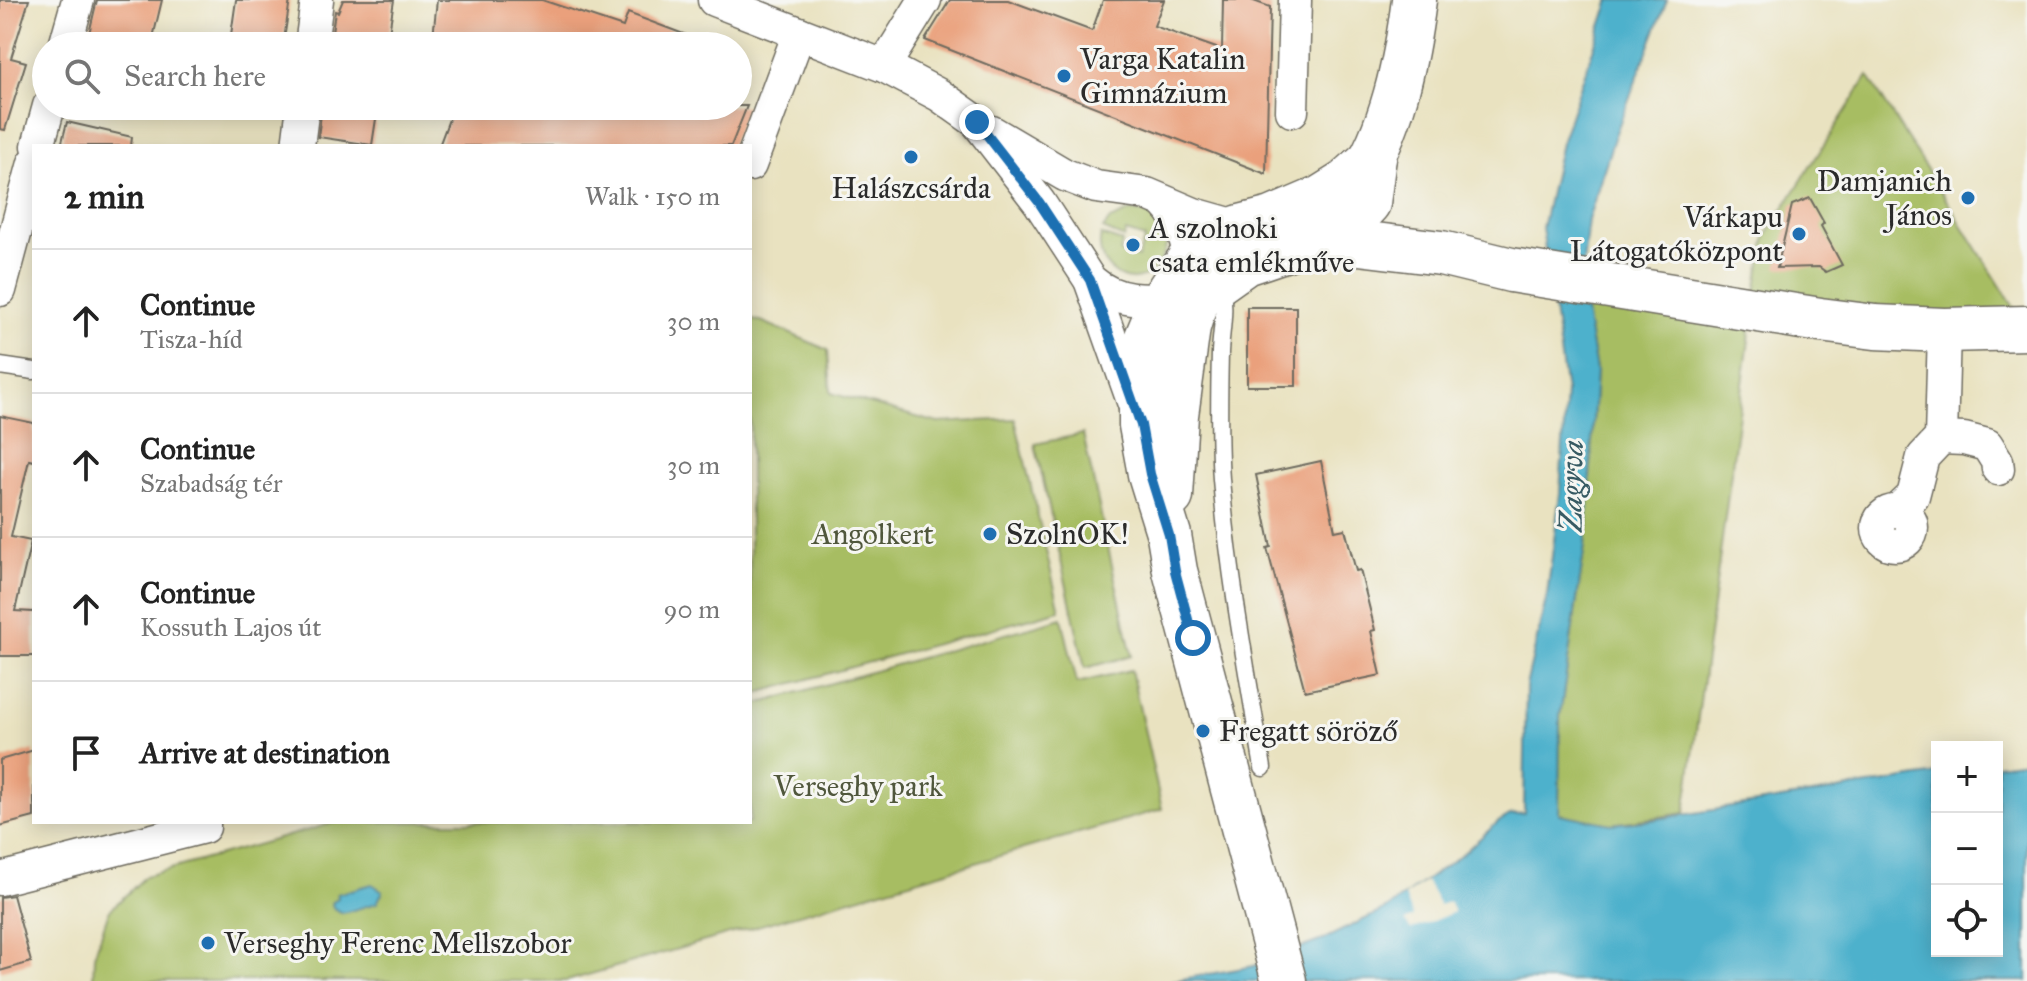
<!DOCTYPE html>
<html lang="en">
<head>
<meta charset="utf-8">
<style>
  body { margin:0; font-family:"IM FELL Great Primer",serif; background:#f6f6f6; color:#222 }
  .controls { position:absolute; right:24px; bottom:24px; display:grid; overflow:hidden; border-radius:0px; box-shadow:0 4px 20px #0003 }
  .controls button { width:72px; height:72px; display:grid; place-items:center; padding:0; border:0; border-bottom:2px solid #e0e0e0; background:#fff; color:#222; font:40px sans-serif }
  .stop { position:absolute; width:24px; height:24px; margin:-18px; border:6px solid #1f6fb2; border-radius:50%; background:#fff }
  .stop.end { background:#1f6fb2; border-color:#fff; box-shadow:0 2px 8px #0008 }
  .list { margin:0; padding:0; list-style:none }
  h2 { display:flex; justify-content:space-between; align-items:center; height:104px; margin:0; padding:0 32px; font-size:34px }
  h2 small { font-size:26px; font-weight:400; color:#767676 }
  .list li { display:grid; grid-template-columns:52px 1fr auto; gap:24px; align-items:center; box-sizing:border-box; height:144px; padding:0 32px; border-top:2px solid #e0e0e0 }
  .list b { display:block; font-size:30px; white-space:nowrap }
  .list p { margin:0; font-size:26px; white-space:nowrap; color:#767676 }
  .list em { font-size:26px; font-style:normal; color:#767676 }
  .icon { flex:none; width:44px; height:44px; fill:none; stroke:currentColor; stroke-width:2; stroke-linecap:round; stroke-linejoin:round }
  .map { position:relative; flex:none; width:2027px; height:981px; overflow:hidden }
  .search { position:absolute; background:#fff; box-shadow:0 4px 20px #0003; left:32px; top:32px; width:720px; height:88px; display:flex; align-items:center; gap:20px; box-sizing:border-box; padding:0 28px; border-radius:44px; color:#767676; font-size:30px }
  .panel { position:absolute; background:#fff; box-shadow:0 4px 20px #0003; left:32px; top:144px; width:720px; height:680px; border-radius:0px }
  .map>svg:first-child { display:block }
  .green { fill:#a7bd62; stroke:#697446; stroke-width:2 }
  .water { fill:#4db1cc; stroke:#3c6e7c; stroke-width:2 }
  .pier { fill:#e9e2c0 }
  .building { fill:#eaa07b }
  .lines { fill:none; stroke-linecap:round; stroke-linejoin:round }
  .lane-casing { stroke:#6e6b5f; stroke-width:19 }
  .street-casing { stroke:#6e6b5f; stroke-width:35 }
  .secondary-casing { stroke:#6e6b5f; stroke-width:47 }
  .lane { stroke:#fff; stroke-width:16 }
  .street { stroke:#fff; stroke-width:32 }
  .secondary { stroke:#fff; stroke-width:44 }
  .route { stroke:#1f6fb2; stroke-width:10 }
  .poi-dot { fill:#1f6fb2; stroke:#f6f6f2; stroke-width:3 }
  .labels { text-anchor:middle; stroke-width:6; stroke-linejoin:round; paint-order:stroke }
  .poi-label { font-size:30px; fill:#2b2b2b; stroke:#f6f6f2; text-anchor:start }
  .park-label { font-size:30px; fill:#50573c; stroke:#f6f6f2 }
  .water-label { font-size:32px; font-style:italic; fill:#375a63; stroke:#f6f6f2 }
</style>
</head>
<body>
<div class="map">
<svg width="2027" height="981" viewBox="0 0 2027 981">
  <rect width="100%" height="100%" fill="#f6f6f2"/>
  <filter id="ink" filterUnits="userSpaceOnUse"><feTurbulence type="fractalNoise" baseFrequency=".0125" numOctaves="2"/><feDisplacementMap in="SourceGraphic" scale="16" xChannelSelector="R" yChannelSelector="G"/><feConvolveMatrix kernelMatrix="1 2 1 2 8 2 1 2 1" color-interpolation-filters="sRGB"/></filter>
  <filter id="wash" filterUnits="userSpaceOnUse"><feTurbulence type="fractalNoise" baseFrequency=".006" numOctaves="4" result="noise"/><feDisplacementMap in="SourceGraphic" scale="32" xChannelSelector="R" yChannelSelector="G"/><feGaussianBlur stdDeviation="1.8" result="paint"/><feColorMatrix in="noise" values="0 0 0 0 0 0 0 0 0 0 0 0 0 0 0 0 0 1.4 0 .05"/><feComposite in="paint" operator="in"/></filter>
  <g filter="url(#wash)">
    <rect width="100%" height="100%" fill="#e9e2c0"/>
    <g class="green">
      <polygon points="1868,76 2027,328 1753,310 1685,813 1611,824 1559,814 1560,716 1587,531 1596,370 1581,283 1753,309 1766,236"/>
      <path d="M 1131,211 C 1200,217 1153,309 1110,269 C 1101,260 1098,247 1101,235 L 1122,242 L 1120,252 L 1138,258 L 1145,238 L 1126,232 L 1124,238 L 1103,229 L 1110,220 Z"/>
      <polygon points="750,320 761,321 828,350 831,393 938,423 1015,419 1060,610 750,695"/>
      <polygon points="1083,434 1132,656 1085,668 1035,444"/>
      <polygon points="1062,618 1077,683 1131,670 1162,809 567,981 93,981 94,956 109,911 146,876 337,822 750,822 750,706"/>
    </g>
    <g class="water">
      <polygon points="1610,0 1667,0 1614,138 1588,220 1581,283 1596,370 1587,531 1560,716 1559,814 1611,824 1645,821 1937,774 1937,951 1997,951 1997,765 2027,761 2027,981 1171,981 1254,966 1322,940 1388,908 1467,850 1498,822 1510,815 1524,813 1526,686 1547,595 1560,494 1566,392 1542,228 1561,143"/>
      <polygon points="372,884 383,891 377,903 343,913 333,908 332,903 338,898 337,894"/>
    </g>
    <polygon class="pier" points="1426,881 1439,905 1449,902 1454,912 1411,930 1405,921 1413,917 1405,896"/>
    <g id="blocks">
      <g class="building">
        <polygon points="0,0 29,0 11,58 26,62 5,130 0,129"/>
        <polygon points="97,0 162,0 151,46 86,46"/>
        <polygon points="236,0 290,0 283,46 236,46 237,36 231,35"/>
        <polygon points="343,0 394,0 387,46 330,46 335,11 338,12"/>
        <polygon points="437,0 542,0 623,27 628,13 710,44 432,46"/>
        <polygon points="950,0 1008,0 1092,31 1103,0 1164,0 1154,26 1222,50 1223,0 1251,0 1270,7 1266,174 925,40"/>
        <polygon points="322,106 378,106 372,145 318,137"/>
        <polygon points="454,106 747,106 731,146 439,146"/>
        <polygon points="67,122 132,137 131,146 61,146"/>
        <polygon points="1810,198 1824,223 1821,226 1842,265 1826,272 1819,267 1777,268 1792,205"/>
        <rect x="1247" y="307" width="49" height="79"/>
        <polygon points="0,416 34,423 34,461 29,460 11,537 31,541 15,611 34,612 34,656 0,656"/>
        <polygon points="1321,461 1335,531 1345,529 1356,571 1360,570 1375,630 1371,631 1381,675 1305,691 1267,548 1271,547 1256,475"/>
        <polygon points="34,750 34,817 0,826 0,760"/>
        <polygon points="13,895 31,962 0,971 0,897"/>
      </g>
    </g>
  </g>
  <g filter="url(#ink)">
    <use href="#blocks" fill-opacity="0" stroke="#6e6b5f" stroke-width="2"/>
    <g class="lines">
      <g class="lane-casing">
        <g id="lane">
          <path d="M 1220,286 C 1227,305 1221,331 1220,352 C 1219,394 1218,437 1221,479 C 1229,576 1247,672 1263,768"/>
          <polyline points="0,366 34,371"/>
        </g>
      </g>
      <g class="street-casing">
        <g id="street">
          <polyline points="714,0 884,66 939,95 977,122 1039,202 1090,280 1135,407"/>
          <polyline points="65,46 78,0"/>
          <polyline points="311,46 317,0"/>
          <polyline points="884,66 925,0"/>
          <polyline points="1292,111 1295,0"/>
          <polyline points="992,132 1065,175 1096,187 1147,194 1194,214 1240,227"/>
          <polyline points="38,146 49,106"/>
          <polyline points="298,146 303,106"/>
          <polyline points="750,165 799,33"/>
          <path d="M 1090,280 C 1122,308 1157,299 1197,297 C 1189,262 1190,228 1164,202"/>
          <polyline points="0,290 34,163"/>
          <polyline points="1941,438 1964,439 1987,445 1997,461 1998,469"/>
          <circle cx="1895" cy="528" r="17"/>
          <polyline points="1897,511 1913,496 1923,457 1941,438 1944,330"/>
          <polyline points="0,879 204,827 204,822"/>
        </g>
      </g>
      <g class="secondary-casing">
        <g id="secondary">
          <path d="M 1357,183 C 1392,131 1406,62 1414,0"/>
          <polyline points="1318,238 1441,253 1511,270 1820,320 1875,327 1944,330 2027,328"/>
          <polyline points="1171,496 1176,415 1188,327 1197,297 1245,263 1328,235 1354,218 1368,203 1374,157"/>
          <polyline points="1284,981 1175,571 1169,535 1150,474 1141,425 1141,377 1145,342 1163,299 1189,260 1200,252 1240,227 1272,219 1321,198 1345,183 1374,157"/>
        </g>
      </g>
      <use href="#lane" class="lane"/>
      <use href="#street" class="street"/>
      <use href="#secondary" class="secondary"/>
    </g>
  </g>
  <g class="lines" filter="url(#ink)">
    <polyline class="route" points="977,122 1039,202 1090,280 1141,425 1150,474 1169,535 1175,571 1193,638"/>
  </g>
  <g class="poi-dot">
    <circle cx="1064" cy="76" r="8"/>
    <circle cx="911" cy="157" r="8"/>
    <circle cx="1968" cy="198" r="8"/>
    <circle cx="1799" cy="234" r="8"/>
    <circle cx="1133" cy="245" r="8"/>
    <circle cx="990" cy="534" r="8"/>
    <circle cx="1203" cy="731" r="8"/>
    <circle cx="208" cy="943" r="8"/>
  </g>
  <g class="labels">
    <g class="poi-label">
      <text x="1080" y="69">Varga Katalin<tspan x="1080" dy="34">Gimnázium</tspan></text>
      <text x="1952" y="191" text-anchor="end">Damjanich<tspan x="1952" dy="34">János</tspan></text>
      <text x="911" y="198" text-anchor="middle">Halászcsárda</text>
      <text x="1783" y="227" text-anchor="end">Várkapu<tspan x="1783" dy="34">Látogatóközpont</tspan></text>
      <text x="1149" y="238">A szolnoki<tspan x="1149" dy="34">csata emlékműve</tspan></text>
      <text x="1006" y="544">SzolnOK!</text>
      <text x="1219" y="741">Fregatt söröző</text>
      <text x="224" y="953">Verseghy Ferenc Mellszobor</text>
    </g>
    <g class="park-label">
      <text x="873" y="544">Angolkert</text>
      <text x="858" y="796">Verseghy park</text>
    </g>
    <g class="water-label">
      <text transform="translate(1571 486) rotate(-89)" y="11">Zagyva</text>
    </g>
  </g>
</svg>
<div class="controls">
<button>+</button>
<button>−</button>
<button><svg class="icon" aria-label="locate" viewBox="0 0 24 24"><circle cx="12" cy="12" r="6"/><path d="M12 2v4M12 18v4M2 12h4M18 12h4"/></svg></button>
</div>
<div class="stop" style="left:1193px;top:638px"></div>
<div class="stop end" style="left:977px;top:122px"></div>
<div class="search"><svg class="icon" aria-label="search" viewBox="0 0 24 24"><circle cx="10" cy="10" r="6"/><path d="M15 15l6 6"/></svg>Search here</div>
<section class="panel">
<h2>2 min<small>Walk · 150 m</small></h2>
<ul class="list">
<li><svg class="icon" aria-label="ahead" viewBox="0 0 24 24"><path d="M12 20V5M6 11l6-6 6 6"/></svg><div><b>Continue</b><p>Tisza-híd</p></div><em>30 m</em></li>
<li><svg class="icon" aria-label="ahead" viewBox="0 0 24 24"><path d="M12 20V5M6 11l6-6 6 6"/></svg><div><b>Continue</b><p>Szabadság tér</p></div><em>30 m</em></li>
<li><svg class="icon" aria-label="ahead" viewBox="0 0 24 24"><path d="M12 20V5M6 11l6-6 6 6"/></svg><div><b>Continue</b><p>Kossuth Lajos út</p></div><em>90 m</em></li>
<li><svg class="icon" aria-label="arrive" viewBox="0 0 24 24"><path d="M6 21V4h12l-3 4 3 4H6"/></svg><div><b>Arrive at destination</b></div></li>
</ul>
</section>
</div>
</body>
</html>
